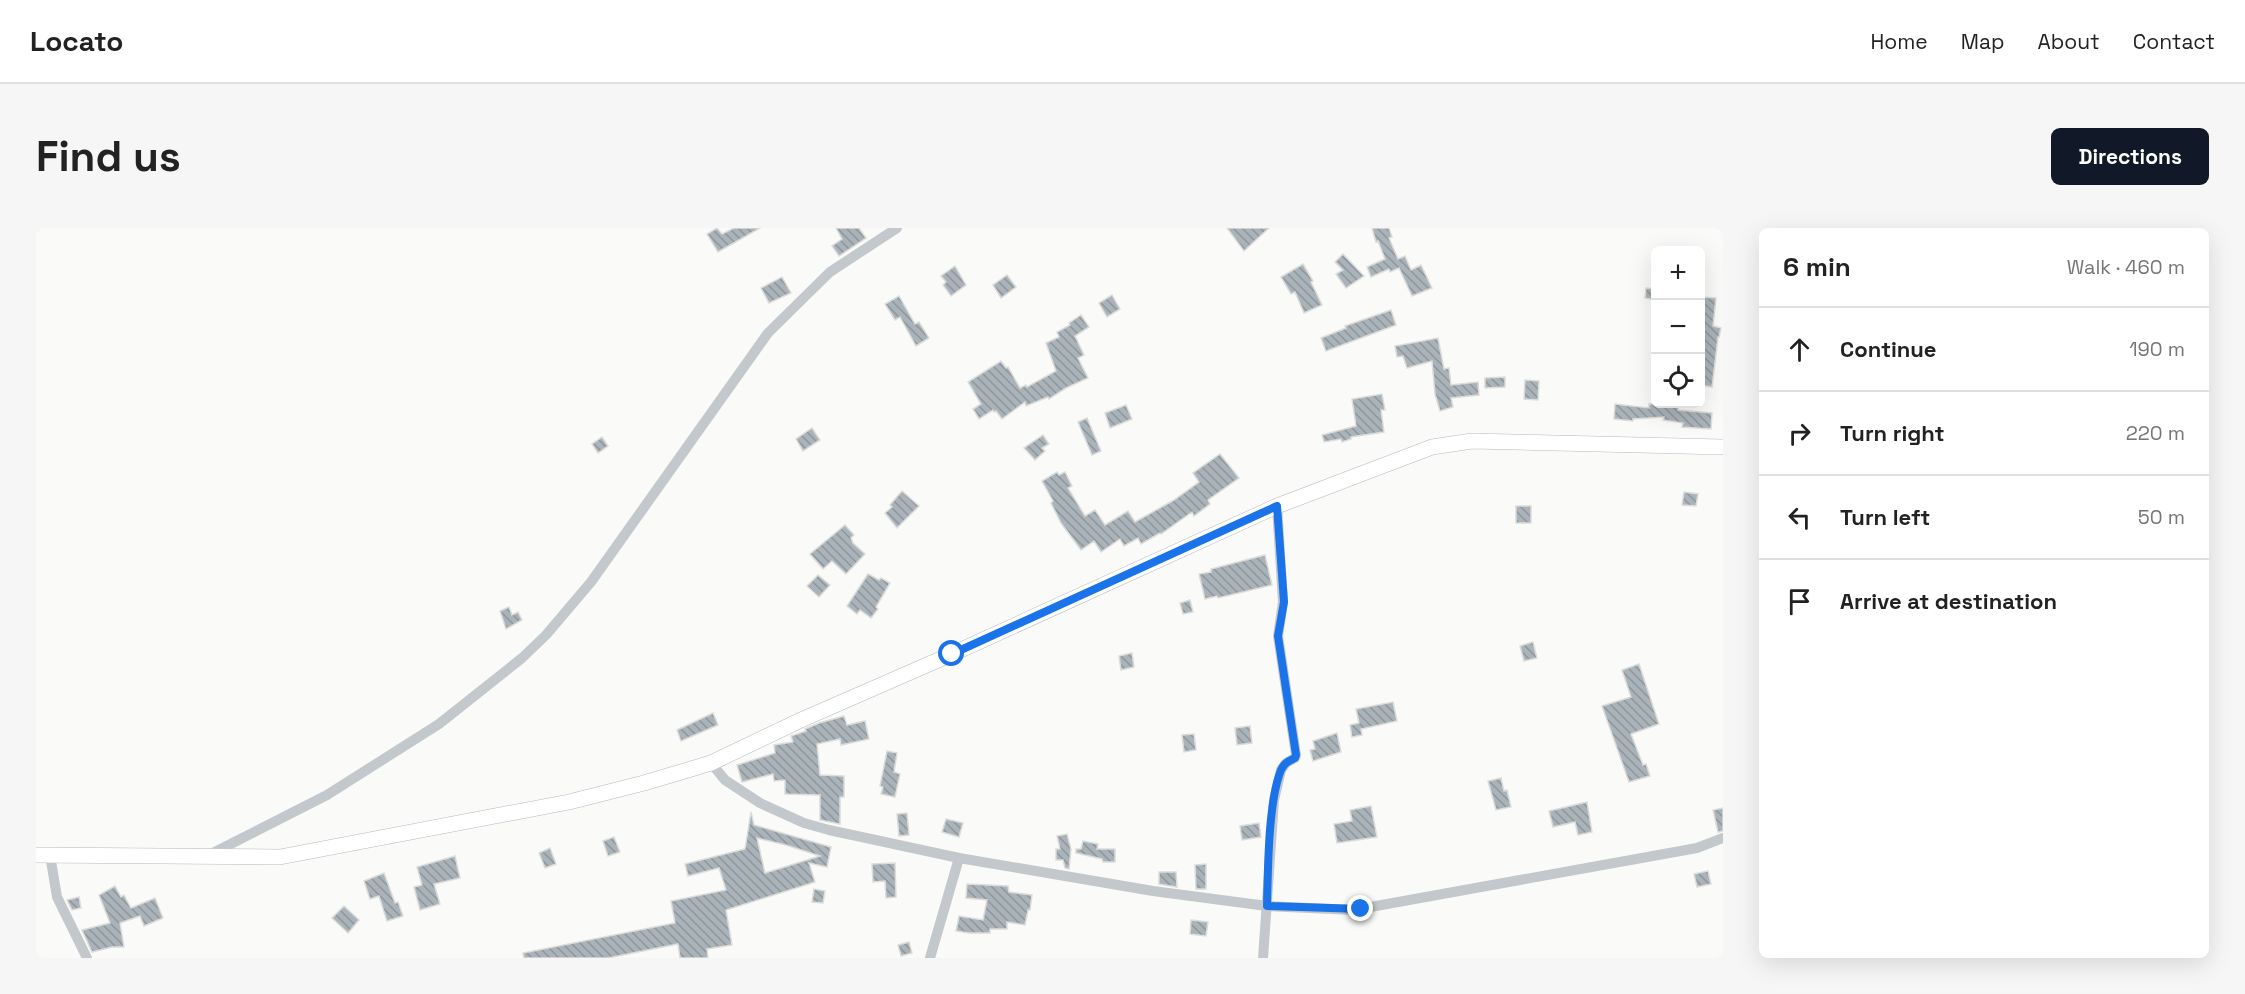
<!DOCTYPE html>
<html lang="en">
<head>
<meta charset="utf-8">
<style>
  body { margin:0; font-family:"Space Grotesk",sans-serif; background:#f6f6f6; color:#222 }
  .controls { position:absolute; right:18px; top:18px; display:grid; overflow:hidden; border-radius:9px; box-shadow:0 6px 24px #0002 }
  .controls button { width:54px; height:54px; display:grid; place-items:center; padding:0; border:0; border-bottom:2px solid #e0e0e0; background:#fff; color:#222; font:30px sans-serif }
  .stop { position:absolute; width:18px; height:18px; margin:-14px; border:4px solid #1a73e8; border-radius:50%; background:#fff }
  .stop.end { background:#1a73e8; border-color:#fff; box-shadow:0 2px 6px #0008 }
  .list { margin:0; padding:0; list-style:none }
  h2 { display:flex; justify-content:space-between; align-items:center; height:78px; margin:0; padding:0 24px; font-size:26px }
  h2 small { font-size:20px; font-weight:400; color:#767676 }
  .list li { display:grid; grid-template-columns:39px 1fr auto; gap:18px; align-items:center; box-sizing:border-box; height:84px; padding:0 24px; border-top:2px solid #e0e0e0 }
  .list b { display:block; font-size:22px; white-space:nowrap }
  .list em { font-size:20px; font-style:normal; color:#767676 }
  .icon { flex:none; width:33px; height:33px; fill:none; stroke:currentColor; stroke-width:2; stroke-linecap:round; stroke-linejoin:round }
  .map { position:relative; flex:none; width:1687px; height:730px; overflow:hidden; border-radius:9px }
  header { display:flex; align-items:center; gap:36px; box-sizing:border-box; height:84px; padding:0 30px; background:#fff; border-bottom:2px solid #e0e0e0 }
  header strong { font-size:28px }
  nav { display:flex; gap:33px; margin-inline-start:auto; font-size:21px }
  .intro { display:flex; align-items:center; justify-content:space-between; box-sizing:border-box; height:144px; padding:0 36px }
  h1 { margin:0; font-size:42px }
  .button { padding:15px 27px; border-radius:9px; background:#111827; color:#fff; font-size:21px; font-weight:700 }
  main { display:flex; gap:36px; padding:0 36px }
  aside { flex:1; background:#fff; border-radius:9px; box-shadow:0 6px 24px #0002 }
  .map>svg:first-child { display:block }
  .building { fill:url(#building-back-hatch); stroke:#dcdcda; stroke-width:1.5; fill-rule:evenodd }
  .lines { fill:none; stroke-linecap:round; stroke-linejoin:round }
  .secondary-casing { stroke:#b3babf; stroke-width:16 }
  .minor { stroke:#c3c8cc; stroke-width:10 }
  .secondary { stroke:#fff; stroke-width:15 }
  .route { stroke:#1a73e8; stroke-width:8 }
</style>
</head>
<body>
<header>
<strong>Locato</strong>
<nav><a>Home</a><a>Map</a><a>About</a><a>Contact</a></nav>
</header>
<div class="intro"><h1>Find us</h1><a class="button">Directions</a></div>
<main>
<div class="map">
<svg width="1687" height="730" viewBox="0 0 1687 730">
  <defs>
    <pattern id="building-back-hatch" width="6" height="6" patternUnits="userSpaceOnUse" patternTransform="scale(1.5)"><rect width="6" height="6" fill="#aab3b9"/><path d="M-1 5l2 2M0 0l6 6M5-1l2 2" fill="none" stroke="#8e969c"/></pattern>
  </defs>
  <rect width="100%" height="100%" fill="#fafaf8"/>
  <g class="building">
    <polygon points="681,0 686,6 698,0 724,0 682,24 671,6"/>
    <polygon points="800,0 823,0 830,10 803,28 796,18 806,11"/>
    <polygon points="1191,0 1233,0 1208,23"/>
    <polygon points="1336,0 1353,0 1356,9 1353,10 1362,31 1369,28 1375,42 1385,37 1396,60 1376,68 1363,40 1354,44 1353,41 1335,49 1331,39 1349,31 1342,13 1340,14"/>
    <polygon points="1307,26 1328,48 1310,60 1300,46 1307,42 1299,34"/>
    <polygon points="1267,36 1277,53 1275,54 1286,77 1268,85 1259,64 1255,66 1245,49"/>
    <polygon points="919,38 930,57 915,68 907,57 910,54 905,48"/>
    <polygon points="971,47 980,59 965,70 957,57"/>
    <polygon points="746,49 755,65 733,75 725,60"/>
    <polygon points="1610,60 1620,61 1620,72 1609,70"/>
    <polygon points="1076,67 1084,81 1071,89 1063,75"/>
    <polygon points="863,68 879,96 883,94 893,110 880,118 864,89 859,92 849,76"/>
    <polygon points="1665,69 1680,70 1677,98 1685,100 1683,109 1682,109 1676,159 1665,157"/>
    <polygon points="1355,82 1360,97 1290,123 1285,110 1310,100 1309,98"/>
    <polygon points="1045,87 1053,99 1039,108 1048,127 1042,130 1052,150 1030,160 1013,171 1012,169 990,178 989,174 966,191 960,183 958,184 957,182 943,191 937,181 945,176 932,154 965,133 970,140 972,139 984,160 990,157 991,159 1020,143 1010,115 1023,109 1021,104 1034,97 1033,95"/>
    <polygon points="1402,110 1408,141 1413,140 1415,157 1442,154 1443,167 1415,170 1417,179 1404,183 1399,166 1396,133 1371,140 1367,128 1361,129 1359,118"/>
    <polygon points="1469,149 1469,159 1449,160 1449,150"/>
    <polygon points="1489,152 1503,153 1502,172 1488,171"/>
    <polygon points="1346,166 1349,182 1345,182 1348,204 1315,209 1315,211 1306,214 1305,211 1288,214 1286,207 1320,198 1316,171"/>
    <polygon points="1579,176 1613,180 1613,176 1643,176 1642,182 1676,185 1675,201 1646,199 1647,195 1627,192 1628,189 1597,191 1597,193 1578,191"/>
    <polygon points="1090,177 1096,191 1074,200 1069,185"/>
    <polygon points="1051,190 1065,223 1056,227 1042,194"/>
    <polygon points="776,200 784,212 767,223 760,211"/>
    <polygon points="1007,207 1013,216 1006,220 1009,223 999,232 988,220"/>
    <polygon points="566,209 572,218 562,225 556,216"/>
    <polygon points="1184,226 1203,250 1172,272 1174,276 1158,288 1156,284 1125,306 1124,305 1105,316 1102,310 1088,318 1084,311 1065,324 1058,313 1045,322 1025,295 1015,275 1017,273 1006,253 1021,244 1023,247 1029,244 1036,258 1032,260 1049,288 1059,282 1069,297 1092,283 1099,294 1138,272 1163,254 1157,245"/>
    <polygon points="866,263 883,278 861,300 849,285 856,279 854,277"/>
    <polygon points="1648,264 1662,266 1660,278 1646,277"/>
    <rect x="1480" y="278" width="15" height="17"/>
    <polygon points="809,297 818,307 815,310 817,315 829,326 810,346 796,333 787,341 774,326"/>
    <polygon points="1229,327 1236,357 1182,370 1181,368 1169,371 1163,346 1175,344 1175,341"/>
    <polygon points="832,346 843,352 845,350 854,355 840,379 842,381 835,390 824,382 821,386 811,378"/>
    <polygon points="782,347 794,357 783,369 771,358"/>
    <polygon points="1154,372 1157,384 1147,386 1144,375"/>
    <polygon points="473,379 476,387 482,384 486,392 470,401 464,383"/>
    <polygon points="1497,414 1501,430 1488,433 1484,418"/>
    <polygon points="1096,425 1098,439 1085,442 1083,428"/>
    <polygon points="1603,436 1623,496 1595,506 1607,537 1610,536 1614,548 1593,554 1566,478 1595,469 1586,442"/>
    <polygon points="1357,474 1361,493 1325,501 1326,507 1316,509 1314,497 1323,495 1320,481"/>
    <polygon points="677,485 682,497 645,513 641,502"/>
    <polygon points="808,488 811,497 829,493 833,511 805,517 804,511 781,516 784,547 808,548 808,569 804,569 804,596 784,592 784,567 749,566 749,552 738,553 737,546 706,554 701,537 739,525 738,517 757,514 755,508 770,503 769,501 783,495"/>
    <polygon points="1214,498 1216,515 1201,517 1199,500"/>
    <polygon points="1301,505 1305,524 1277,533 1274,522 1279,521 1277,513"/>
    <polygon points="1158,506 1160,522 1148,524 1146,507"/>
    <polygon points="851,523 861,525 858,544 864,546 859,569 845,566 847,559 844,558"/>
    <polygon points="1465,550 1468,563 1471,562 1475,579 1460,582 1452,553"/>
    <polygon points="1551,574 1556,604 1542,607 1539,594 1517,599 1513,583"/>
    <polygon points="1335,578 1341,609 1301,615 1298,596 1316,593 1314,582"/>
    <polygon points="1687,580 1687,603 1682,604 1677,582"/>
    <path d="M 715,584 L 718,597 L 795,619 L 791,639 L 773,635 L 779,654 L 690,682 L 696,717 L 671,721 L 672,730 L 644,730 L 642,716 L 572,730 L 488,730 L 487,725 L 639,695 L 635,673 L 690,662 L 683,640 L 652,648 L 649,636 L 709,621 ZM 721,610 L 750,617 L 784,628 L 729,645 Z"/>
    <polygon points="871,585 873,607 863,608 861,586"/>
    <polygon points="910,591 927,595 923,609 906,604"/>
    <polygon points="1223,595 1225,609 1206,612 1204,598"/>
    <polygon points="1031,606 1035,621 1033,641 1029,640 1027,632 1020,632 1020,621 1024,621 1021,608"/>
    <polygon points="578,609 584,624 572,628 567,613"/>
    <polygon points="1047,613 1062,616 1061,621 1079,621 1079,634 1067,634 1066,631 1040,625 1040,621 1045,621"/>
    <polygon points="514,620 520,636 509,640 503,625"/>
    <polygon points="419,628 424,650 398,656 404,676 384,682 378,659 386,657 381,639"/>
    <polygon points="859,635 860,669 850,670 849,653 837,654 836,636"/>
    <polygon points="1170,636 1170,661 1160,661 1159,637"/>
    <polygon points="1672,643 1675,656 1661,659 1658,646"/>
    <polygon points="1123,644 1140,644 1141,659 1123,656"/>
    <polygon points="348,645 359,675 362,674 367,688 351,693 343,668 334,671 328,653"/>
    <polygon points="931,656 972,658 973,664 996,667 994,682 992,682 989,697 971,694 971,701 954,701 954,705 933,705 920,703 923,688 947,692 951,672 930,670"/>
    <polygon points="79,658 85,669 88,667 95,680 119,670 127,690 108,698 104,688 84,695 88,719 76,719 56,724 46,702 74,695 63,667"/>
    <polygon points="778,661 789,663 787,675 776,674"/>
    <polygon points="43,669 45,680 36,682 31,672"/>
    <polygon points="308,678 323,692 312,705 296,690"/>
    <polygon points="1155,692 1172,694 1170,708 1154,706"/>
    <polygon points="873,714 876,725 865,728 862,717"/>
  </g>
  <g class="lines">
    <g class="secondary-casing">
      <polyline id="secondary" points="0,627 244,629 533,574 608,555 675,535 765,492 916,426 1241,278 1396,219 1436,213 1687,219"/>
    </g>
    <g class="minor">
      <polyline points="675,535 689,552 724,575 768,595 793,602 923,630 1117,663 1231,678 1318,682 1661,620 1687,610"/>
      <polyline points="14,627 21,669 51,730"/>
      <polyline points="171,628 291,567 403,496 486,430 510,407 555,354 732,105 794,44 861,0"/>
      <polyline points="894,730 923,630"/>
      <polyline points="1227,730 1238,572 1245,542 1250,535 1259,530 1260,527 1242,408 1247,374 1241,278"/>
    </g>
    <use href="#secondary" class="secondary"/>
  </g>
  <g class="lines">
    <path class="route" d="M 916,426 L 1241,278 L 1248,374 L 1242,408 L 1260,527 L 1259,530 C 1253,533 1248,535 1245,542 C 1232,574 1232,642 1231,678 L 1325,681"/>
  </g>
</svg>
<div class="controls">
<button>+</button>
<button>−</button>
<button><svg class="icon" aria-label="locate" viewBox="0 0 24 24"><circle cx="12" cy="12" r="6"/><path d="M12 2v4M12 18v4M2 12h4M18 12h4"/></svg></button>
</div>
<div class="stop" style="left:916px;top:426px"></div>
<div class="stop end" style="left:1325px;top:681px"></div>
</div>
<aside>
<h2>6 min<small>Walk · 460 m</small></h2>
<ul class="list">
<li><svg class="icon" aria-label="ahead" viewBox="0 0 24 24"><path d="M12 20V5M6 11l6-6 6 6"/></svg><div><b>Continue</b></div><em>190 m</em></li>
<li><svg class="icon" aria-label="right" viewBox="0 0 24 24"><path d="M7 20v-9h11M14 6l5 5-5 5"/></svg><div><b>Turn right</b></div><em>220 m</em></li>
<li><svg class="icon" aria-label="left" viewBox="0 0 24 24"><path d="M17 20v-9H6M10 6l-5 5 5 5"/></svg><div><b>Turn left</b></div><em>50 m</em></li>
<li><svg class="icon" aria-label="arrive" viewBox="0 0 24 24"><path d="M6 21V4h12l-3 4 3 4H6"/></svg><div><b>Arrive at destination</b></div></li>
</ul>
</aside>
</main>
</body>
</html>
